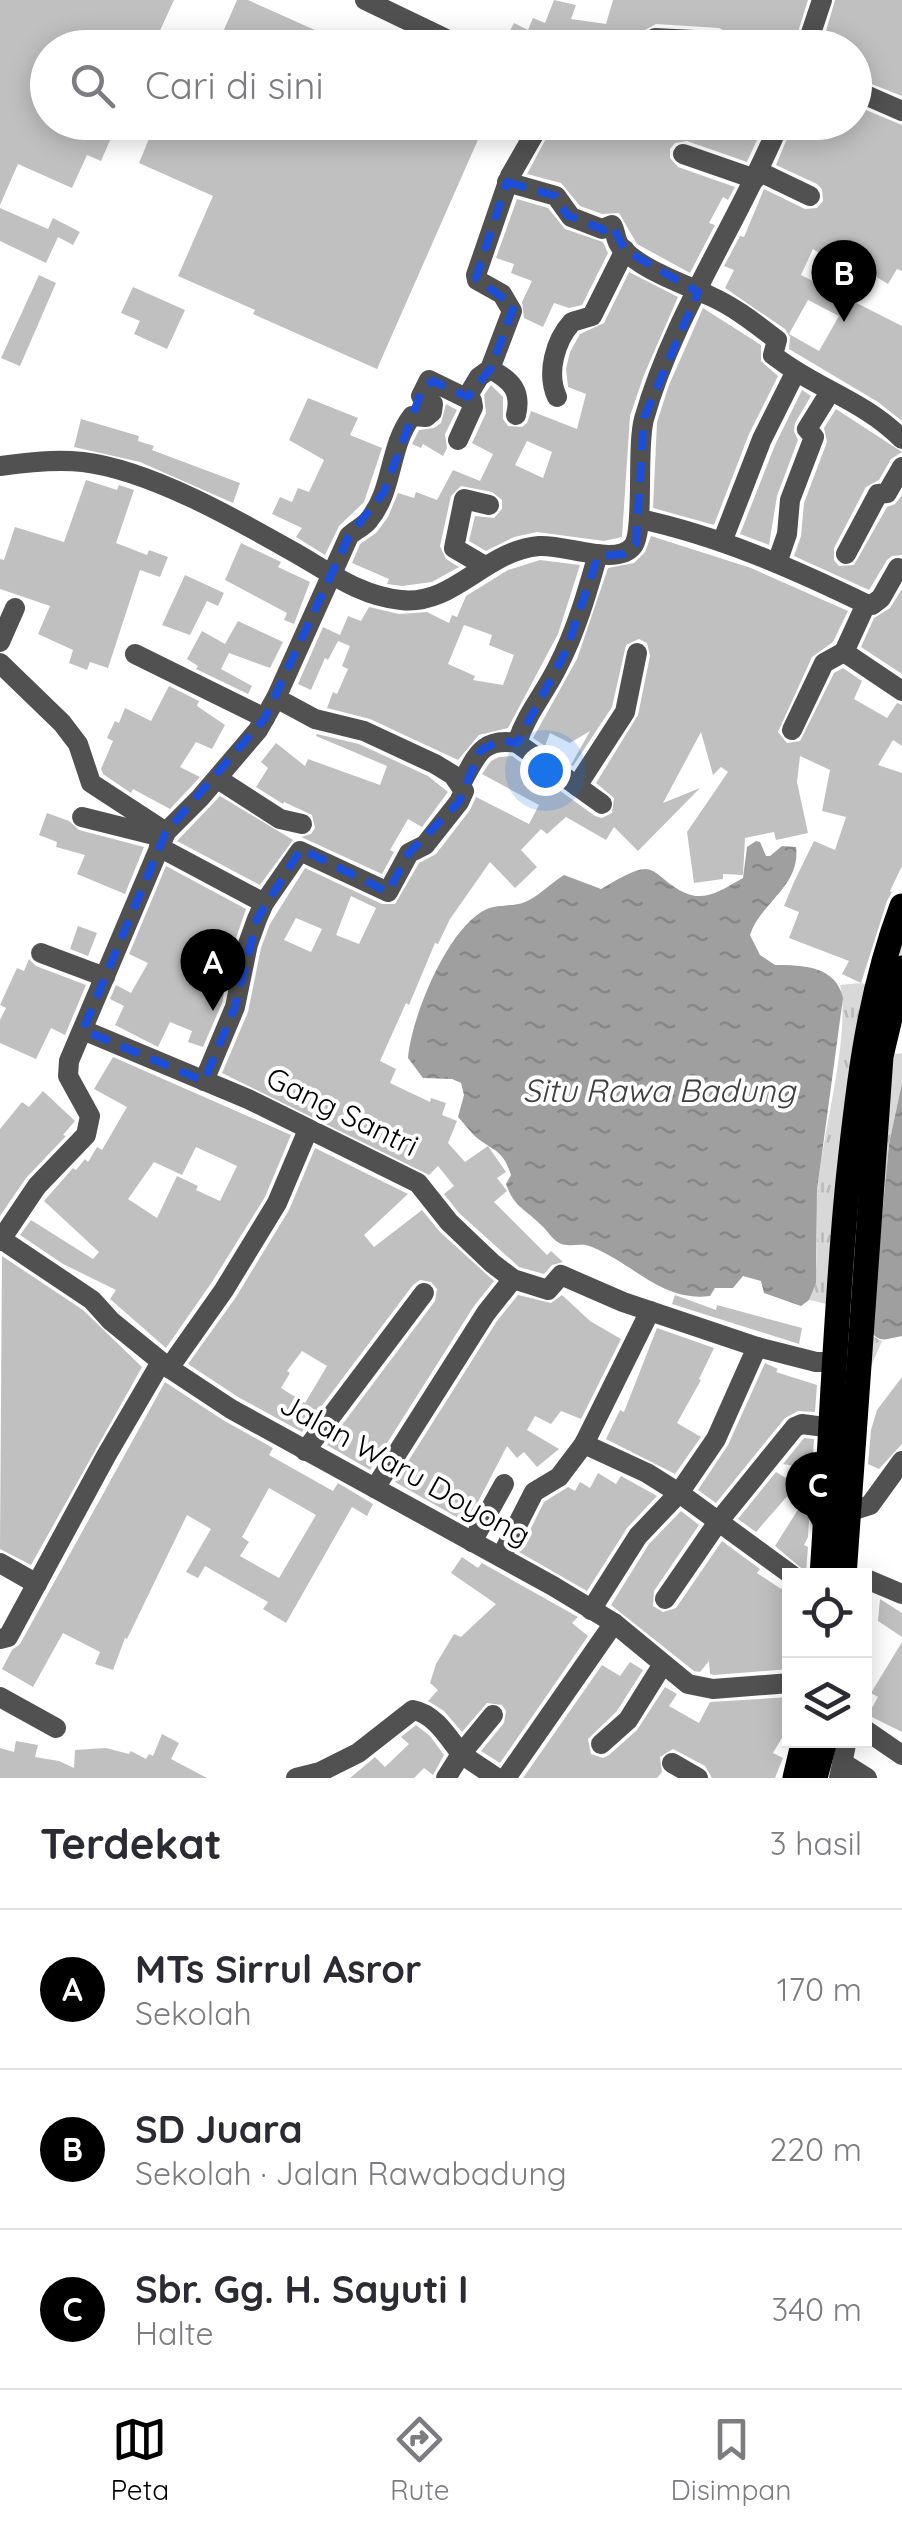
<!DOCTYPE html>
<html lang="id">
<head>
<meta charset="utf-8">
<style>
  body { margin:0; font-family:Quicksand,sans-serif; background:#f7f7f7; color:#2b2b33 }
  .controls { position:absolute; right:30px; bottom:30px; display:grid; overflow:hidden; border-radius:0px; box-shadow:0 5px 25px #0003 }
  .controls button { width:90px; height:90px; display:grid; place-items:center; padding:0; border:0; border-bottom:2px solid #e1e1e2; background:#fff; color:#2b2b33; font:50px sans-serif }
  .you { position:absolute; left:545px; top:770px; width:35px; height:35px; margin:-25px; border:8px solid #fff; border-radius:50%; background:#1a73e8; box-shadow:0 0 0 15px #1a73e833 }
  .badge { display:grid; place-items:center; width:65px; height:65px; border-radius:50%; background:#000; color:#fff; font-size:32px; font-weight:700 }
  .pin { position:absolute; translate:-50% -82px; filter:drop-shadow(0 2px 5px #0008) }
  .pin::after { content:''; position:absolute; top:52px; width:35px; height:30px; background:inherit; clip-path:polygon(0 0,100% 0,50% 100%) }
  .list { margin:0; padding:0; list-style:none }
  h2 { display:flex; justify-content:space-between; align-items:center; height:130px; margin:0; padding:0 40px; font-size:42px }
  h2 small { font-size:32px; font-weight:400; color:#7c7c81 }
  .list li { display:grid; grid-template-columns:65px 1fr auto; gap:30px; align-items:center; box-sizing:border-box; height:160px; padding:0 40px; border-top:2px solid #e1e1e2 }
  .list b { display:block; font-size:38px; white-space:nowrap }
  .list p { margin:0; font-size:32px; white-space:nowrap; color:#7c7c81 }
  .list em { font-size:32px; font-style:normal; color:#7c7c81 }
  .icon { flex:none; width:55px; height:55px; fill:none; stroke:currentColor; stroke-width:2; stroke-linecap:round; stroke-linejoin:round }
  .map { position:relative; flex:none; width:902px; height:1778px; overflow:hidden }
  .search { position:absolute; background:#fff; box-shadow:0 5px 25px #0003; left:30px; right:30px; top:30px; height:110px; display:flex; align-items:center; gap:25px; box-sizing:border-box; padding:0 35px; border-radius:55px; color:#7c7c81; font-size:38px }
  .sheet { height:610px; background:#fff }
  nav { display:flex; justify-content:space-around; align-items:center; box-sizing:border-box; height:140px; border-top:2px solid #e1e1e2; background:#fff; font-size:28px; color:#7c7c81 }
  nav a { display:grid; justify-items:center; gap:5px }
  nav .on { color:#000 }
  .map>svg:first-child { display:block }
  .grass { fill:url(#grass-tufts) }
  .water { fill:url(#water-ripples) }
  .building { fill:#c0c0c0; fill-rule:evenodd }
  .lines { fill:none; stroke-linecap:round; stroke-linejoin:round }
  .minor { stroke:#515151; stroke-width:20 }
  .major { stroke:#000; stroke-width:25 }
  .marked { fill:none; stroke:#1d4ed8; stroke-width:8; stroke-dasharray:20 12; stroke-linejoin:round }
  .labels { text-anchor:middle; stroke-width:8; stroke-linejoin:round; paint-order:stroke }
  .street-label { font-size:30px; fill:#000; stroke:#fff }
  .water-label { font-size:32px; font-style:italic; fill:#404040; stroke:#fff }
</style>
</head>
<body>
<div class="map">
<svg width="902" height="1778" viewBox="0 0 902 1778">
  <defs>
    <pattern id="grass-tufts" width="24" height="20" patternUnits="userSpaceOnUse" patternTransform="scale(2.5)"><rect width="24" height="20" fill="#d8d8d8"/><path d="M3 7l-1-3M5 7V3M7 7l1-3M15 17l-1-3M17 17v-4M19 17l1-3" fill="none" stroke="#b8b8b8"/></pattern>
    <pattern id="water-ripples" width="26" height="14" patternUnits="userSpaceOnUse" patternTransform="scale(2.5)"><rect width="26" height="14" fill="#9f9f9f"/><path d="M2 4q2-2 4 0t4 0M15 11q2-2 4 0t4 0" fill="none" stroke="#878787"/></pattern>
  </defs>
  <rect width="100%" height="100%" fill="#fff"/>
  <path class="grass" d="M 902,906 L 902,968 L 882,1056 L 902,1053 L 902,1083 L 889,1144 L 871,1330 L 874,1337 L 882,1341 L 855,1403 L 836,1306 L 809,1300 C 823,1264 814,1223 818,1185 C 823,1131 851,1033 840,985 L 861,983 L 875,987 Z"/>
  <g class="water">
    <path d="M 756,841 L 760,842 L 766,856 L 770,856 L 782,846 L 796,847 C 801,886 760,903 750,935 L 760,955 L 775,965 C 803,965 836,966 843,998 L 817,1190 L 816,1283 L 809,1300 L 801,1306 L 764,1293 L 761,1281 L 743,1276 L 733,1288 L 715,1288 L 710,1296 C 662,1302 634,1264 592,1247 C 579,1241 569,1250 556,1241 C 550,1236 546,1229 540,1224 C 525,1209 514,1207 506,1184 L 511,1175 C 503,1149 494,1152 476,1137 C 470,1132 464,1123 458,1117 L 464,1095 L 461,1083 L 452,1079 L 423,1078 L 408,1058 C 411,1018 448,926 487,909 C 498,904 513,907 525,902 C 539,896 551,883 564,875 L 601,889 C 614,882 631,870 645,869 C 653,869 659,875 665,880 C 697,906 710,897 743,878 L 747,847 Z"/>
    <path d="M 902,1083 L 902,1336 C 889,1338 878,1345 871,1330 L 889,1144 Z"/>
  </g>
  <g class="building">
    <polygon points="0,0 174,0 152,48 48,48 48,122 118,122 101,161 87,155 72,188 18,164 0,205"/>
    <polygon points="237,0 248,0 355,48 216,48"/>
    <polygon points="554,0 576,5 571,19 606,24 613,0 808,0 793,48 742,48 735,36 719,28 656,24 643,31 641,38 646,48 501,48 514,23 528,30 533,18 545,23"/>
    <polygon points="835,0 902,0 902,96 854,77 854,48 821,48"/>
    <path d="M 854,105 L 902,125 L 902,271 L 897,269 L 888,284 L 863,269 L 857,279 L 813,249 L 801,275 L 902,326 L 902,421 L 878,402 L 789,349 L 790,337 L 785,329 L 725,288 L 734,270 L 724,266 L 740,236 L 744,237 L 764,189 L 805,209 L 817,208 L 823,201 L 822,189 L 817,184 L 776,165 L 794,122 L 854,122 ZM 808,300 L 839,316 L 819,351 L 789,334 Z"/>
    <polygon points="156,122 476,122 484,126 377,369 253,314 255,310 178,276 213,196 139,163"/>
    <polygon points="555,122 631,122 643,126 644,122 654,122 672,131 675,122 701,126 703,122 765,122 747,162 687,141 675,143 670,149 670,158 678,167 735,187 728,200 723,197 709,223 715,225 690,273 637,244 619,213 602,214 580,206 561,183 527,174"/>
    <polygon points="517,199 548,208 565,229 603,242 608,253 582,305 569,308 554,303 543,327 524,318 522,302 532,281 511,273 514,264 496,258"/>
    <polygon points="0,208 48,229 53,218 80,232 73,245 58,237 46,263 0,241"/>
    <path d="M 629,272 L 678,297 L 644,375 L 630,416 L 622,537 L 604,541 L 537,532 L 514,537 L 486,551 L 469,541 L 475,516 L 494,518 L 502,509 L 502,500 L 492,492 L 461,486 L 451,496 L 440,546 L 446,559 L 459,567 L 432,582 L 402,586 L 387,584 L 389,579 L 352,563 L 360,544 L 376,533 L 388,517 L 398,493 L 414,498 L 416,492 L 437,500 L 453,470 L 480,481 L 493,454 L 472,443 L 486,413 L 484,395 L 491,385 L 503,397 L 503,419 L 508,426 L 522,427 L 527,423 L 531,411 L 577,429 L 586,394 L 568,387 L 566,369 L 570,352 L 580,334 L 604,323 ZM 527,441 L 552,452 L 543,478 L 515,465 Z"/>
    <polygon points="39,275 56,283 20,366 1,358"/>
    <polygon points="133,287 185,310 167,349 134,334 140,321 121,313"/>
    <polygon points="703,308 761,345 761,361 778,376 749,434 714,525 653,508 657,422 669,385"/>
    <polygon points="802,390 811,396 795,423 794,431 798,440 777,496 769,545 740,534 775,445"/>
    <polygon points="308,398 358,418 350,435 382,448 364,502 339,526 325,555 296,537 302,528 272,514 280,497 292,502 298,488 309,492 324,460 289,440"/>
    <polygon points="446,404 457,410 445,434 447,448 443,456 423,444 421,448 412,444 419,430 434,428 441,423"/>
    <polygon points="836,409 902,452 891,459 879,480 866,487 834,548 834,560 839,566 854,565 887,507 895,504 902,495 902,555 892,556 887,560 869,590 794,556 801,536 804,503 827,442 824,428"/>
    <polygon points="81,419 139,436 138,441 154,446 152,450 240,483 233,503 140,462 74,447"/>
    <polygon points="86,480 117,490 119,485 134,490 116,543 147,555 149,550 168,557 160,577 140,570 108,668 90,662 87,670 69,663 73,650 38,634 50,606 0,589 0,559 4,560 15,527 64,542"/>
    <path d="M 651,536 L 751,568 L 848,611 L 833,642 L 812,657 L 778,732 L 787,743 L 800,741 L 834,673 L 843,668 L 862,681 L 854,699 L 887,718 L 897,703 L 902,705 L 902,746 L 893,740 L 878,765 L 902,773 L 902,866 L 890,891 L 892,892 L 887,901 L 861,983 L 842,974 L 849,961 L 789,938 L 799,912 L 784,906 L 794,882 L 814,841 L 835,850 L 846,817 L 822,811 L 830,770 L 800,756 L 797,782 L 808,833 L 776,840 L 774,832 L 745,838 L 743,875 L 723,874 L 723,879 L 694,883 L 687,832 L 728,772 L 721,767 L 713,775 L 701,732 L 663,803 L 700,788 L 638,851 L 614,827 L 606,840 L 566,817 L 547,834 L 541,829 L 521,850 L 537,867 L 515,888 L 490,862 L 450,919 L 438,944 L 435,943 L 409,1005 L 406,1003 L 380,1061 L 396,1069 L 390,1083 L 430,1102 L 431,1098 L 446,1103 L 442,1115 L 457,1121 L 448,1143 L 465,1162 L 488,1146 L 506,1172 L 497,1178 L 507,1191 L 494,1202 L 547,1255 L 551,1251 L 563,1262 L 552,1265 L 544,1274 L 519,1267 L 459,1213 L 444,1194 L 454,1186 L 438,1166 L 429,1175 L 222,1073 L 248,1012 L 261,948 L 270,924 L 305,868 L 382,904 L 395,904 L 419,863 L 436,854 L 470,810 L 476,797 L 529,824 L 539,805 L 482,774 L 491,761 L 499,757 L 512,756 L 595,816 L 602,818 L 612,813 L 614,798 L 596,783 L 638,715 L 650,656 L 647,643 L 639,639 L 626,645 L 612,707 L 573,766 L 571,765 L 590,731 L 570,743 L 550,733 L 545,746 L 533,738 L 577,659 L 608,568 L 634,563 L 645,552 ZM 351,896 L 376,908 L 359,944 L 336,935 ZM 296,918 L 322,929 L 311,952 L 284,940 Z"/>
    <polygon points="241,543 281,562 278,567 310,582 294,624 284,620 287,613 225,580"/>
    <path d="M 540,560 L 580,565 L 558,634 L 508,728 L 479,735 L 458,760 L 370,719 L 327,708 L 333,692 L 337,694 L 348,669 L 342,666 L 350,646 L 338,641 L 328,660 L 325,658 L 311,690 L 298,684 L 323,627 L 340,635 L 348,616 L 361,621 L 369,607 L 399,614 L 427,612 L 449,623 L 452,615 L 457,617 L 466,596 L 508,570 ZM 464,625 L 492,635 L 489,645 L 514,655 L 503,685 L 473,680 L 475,676 L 448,664 Z"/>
    <polygon points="185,575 224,593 218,606 207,601 190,635 162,625"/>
    <polygon points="902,589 902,674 861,647 874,618 890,608"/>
    <polygon points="238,621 283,642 270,668 229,653 221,669 252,686 248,694 196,669 198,666 187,659 202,631 225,644"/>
    <polygon points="169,686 199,701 197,706 225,725 212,749 196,742 180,767 200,777 170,809 133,789 131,793 103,774 101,769 113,741 107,738 115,721 119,723 125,708 151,721"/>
    <polygon points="317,734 359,744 428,776 448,792 422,827 408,819 390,850 394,852 382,874 301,837 311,834 315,828 312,815 284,802 283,804 256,787 268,768 261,762 276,743 305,766 308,759 380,785 387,766 316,736"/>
    <polygon points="220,796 293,840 260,885 177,841"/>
    <polygon points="47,813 69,821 79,830 144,847 125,894 77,874 85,855 56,847 57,842 39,835"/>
    <polygon points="166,866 246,909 235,941 222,1003 203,1047 188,1042 192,1031 170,1022 158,1047 115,1025 124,1006 110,999 116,985 131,993 148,963 129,954"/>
    <polygon points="78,926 97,933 88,956 70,949"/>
    <polygon points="29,959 36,966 86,985 65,1035 51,1028 36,1059 0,1043 0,1020 6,1008 0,1005 17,968 24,971"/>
    <path d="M 113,1057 L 291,1135 L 265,1197 L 212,1282 L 166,1348 L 110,1299 L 116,1290 L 63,1264 L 20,1235 L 31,1220 L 93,1259 L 99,1252 L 44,1201 L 73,1168 L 76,1170 L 85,1159 L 88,1162 L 97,1147 L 102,1150 L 127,1107 L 94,1089 ZM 196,1147 L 237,1166 L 220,1201 L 196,1190 L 198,1186 L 177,1176 L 157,1218 L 128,1199 L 154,1162 L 182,1175 Z"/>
    <polygon points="43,1091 75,1121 63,1135 66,1136 26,1178 0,1216 0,1129 22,1102 29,1107"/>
    <path d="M 315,1148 L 408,1194 L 364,1235 L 374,1247 L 422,1210 L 440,1232 L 494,1281 L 474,1306 L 370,1470 L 327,1445 L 435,1301 L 437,1289 L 431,1282 L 420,1280 L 413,1285 L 302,1432 L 238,1397 L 188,1364 L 236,1297 L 289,1210 ZM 302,1351 L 327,1366 L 305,1403 L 281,1388 L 290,1373 L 287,1371 Z"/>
    <polygon points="2,1256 83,1310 142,1367 31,1565 0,1549"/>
    <polygon points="518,1295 551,1303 562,1295 590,1321 621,1339 581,1419 561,1411 551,1424 535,1416 527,1430 559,1449 537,1467 524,1452 517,1458 507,1446 467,1523 395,1482 497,1321"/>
    <polygon points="675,1295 716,1310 717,1305 802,1328 799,1344 672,1304"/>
    <polygon points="657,1328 714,1348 699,1379 701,1380 677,1423 701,1437 675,1474 606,1439 620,1410 624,1412"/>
    <polygon points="765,1363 778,1369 776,1372 817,1385 815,1412 798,1411 785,1418 716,1503 698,1490 728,1445"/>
    <polygon points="902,1377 902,1444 879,1469 868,1464 871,1430 877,1410"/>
    <path d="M 165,1382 L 223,1420 L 273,1448 L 269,1455 L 333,1491 L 338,1483 L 373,1504 L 367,1516 L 352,1507 L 286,1623 L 263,1609 L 268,1602 L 205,1566 L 198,1578 L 186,1572 L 211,1529 L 187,1515 L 127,1639 L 125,1638 L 113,1670 L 95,1664 L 100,1652 L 63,1633 L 33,1687 L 2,1669 L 12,1650 L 20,1644 ZM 269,1488 L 316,1515 L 279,1578 L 240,1556 L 249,1542 L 242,1537 Z"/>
    <polygon points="804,1438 814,1439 812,1469 783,1464"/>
    <polygon points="776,1472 797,1485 756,1532 738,1519"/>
    <polygon points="598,1473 616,1484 621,1476 657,1496 627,1528 587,1591 519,1552 544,1502 568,1487 575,1491 580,1482 590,1488"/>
    <polygon points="806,1497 810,1500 808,1537 804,1545 808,1547 806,1572 775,1546"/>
    <polygon points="681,1511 699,1525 654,1591 653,1606 663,1612 676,1608 722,1541 760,1569 757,1573 781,1589 783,1586 790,1589 790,1669 714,1675 710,1674 709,1661 700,1672 694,1671 611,1605 649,1544"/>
    <polygon points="462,1557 478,1568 482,1563 578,1617 572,1623 588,1636 500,1763 481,1751 504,1723 506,1711 502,1705 487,1703 462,1732 444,1711 428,1701 438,1690 430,1683 436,1664 454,1634 461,1637 496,1604 451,1573"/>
    <polygon points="880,1599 902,1613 902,1637 878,1621"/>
    <polygon points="902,1642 902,1732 868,1715 878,1697 871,1693"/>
    <polygon points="630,1662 643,1670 617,1711 588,1739 591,1754 603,1758 609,1755 637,1730 665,1687 677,1694 669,1706 699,1723 710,1702 790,1697 790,1724 773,1753 783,1758 775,1778 712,1778 705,1766 673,1749 660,1757 662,1772 657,1778 523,1778 602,1665 620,1676"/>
    <polygon points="416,1725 430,1736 444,1755 433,1775 424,1768 414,1778 350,1778 375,1757 385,1767 409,1744 401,1737"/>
    <polygon points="162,1734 179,1743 171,1759 207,1778 0,1778 0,1748 14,1752 16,1741 38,1745 35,1757 59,1761 74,1768 75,1750 106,1748 129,1754 131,1751 146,1759 149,1754 153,1756"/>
  </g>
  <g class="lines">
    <g class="minor">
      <polyline points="365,0 465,48"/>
      <polyline points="655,38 714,41 728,48"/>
      <polyline points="806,48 822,0"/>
      <polyline points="854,90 902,111"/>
      <polyline points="683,154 755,179"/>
      <polyline points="758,171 810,196"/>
      <path d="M 507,182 L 556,196 L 571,217 L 602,229 L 612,225 C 616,231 615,240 620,246 C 639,269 684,284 710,296 C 735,307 756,324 777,340 L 773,355 C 816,389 862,399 902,439"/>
      <path d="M 490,369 C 511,380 522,391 516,415"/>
      <polyline points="467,397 479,377 490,369 512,311 502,294 477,280 476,275 510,176 541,122"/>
      <path d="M 557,397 C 546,373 555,341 572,322 L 592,316 L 625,250"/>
      <path d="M 0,466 C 28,462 55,459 83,462 C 149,470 234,518 292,551 C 328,571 359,596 401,600 C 454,606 484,551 539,546 C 565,544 617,567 633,546 C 645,531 636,448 644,419 C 673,315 739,222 780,122"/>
      <path d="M 640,519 C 719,536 794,569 866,604"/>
      <polyline points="722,542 762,439 795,373"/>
      <polyline points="846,554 878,494 887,493 902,467"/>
      <polyline points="777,563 787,534 790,500 814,437 807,429 830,392"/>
      <polyline points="483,565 454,548 464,499 489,505"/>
      <polyline points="866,604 872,605 881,598 898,568"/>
      <polyline points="0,642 15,608"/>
      <polyline points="844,652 902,691"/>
      <polyline points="844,652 866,604"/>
      <polyline points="135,654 265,718"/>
      <polyline points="0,663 62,723 78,744 91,783 166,832"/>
      <polyline points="792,730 824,663 844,652"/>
      <path d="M 517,743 C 526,714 545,693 558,666 C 576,631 587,593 598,554"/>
      <polyline points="218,779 280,819 302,824"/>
      <path d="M 461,784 C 476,757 481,737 517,743 L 602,804"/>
      <polyline points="577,786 625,712 637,653"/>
      <polyline points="82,817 158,836"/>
      <polyline points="159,847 264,903"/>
      <polyline points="41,953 105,977"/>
      <polyline points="83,1030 248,1099 418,1183 449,1222 492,1263 513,1279 548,1290 561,1275 623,1302 757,1347 716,1439 679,1493 638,1536 591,1610"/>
      <polyline points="204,1081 235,1007 248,944 257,919 264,903 300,851 388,892 409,853 425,845 459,802 464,791 453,775 435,764 364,731 315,719 276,698"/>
      <polyline points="1,1239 92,1300 111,1321 169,1368 231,1409 553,1586 614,1623 688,1684 713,1689 790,1683"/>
      <path d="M 0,1241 L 37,1186 L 86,1135 L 90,1116 L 68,1076 L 69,1061 L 166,832 L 200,798 L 258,730 L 276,698 L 349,536 C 355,530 363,527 368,521 C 394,491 388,447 412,416 L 426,417 L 432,412 L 433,404 L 421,396 L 429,380 L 472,401 L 473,407 L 458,440"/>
      <polyline points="757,1347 816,1362 834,1362"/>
      <polyline points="169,1368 224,1290 277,1203 308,1130"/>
      <polyline points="584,1444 647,1473 682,1495 793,1576"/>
      <polyline points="305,1451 424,1293"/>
      <polyline points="375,1488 486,1313 513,1279"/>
      <polyline points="848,1512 870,1505 902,1461"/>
      <polyline points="472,1542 504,1484"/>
      <polyline points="501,1557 534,1492 559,1477 584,1444 650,1311"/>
      <polyline points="0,1563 37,1584"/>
      <polyline points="864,1578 902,1594"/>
      <polyline points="665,1599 718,1522 795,1427 802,1424 832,1428"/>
      <polyline points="0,1639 8,1637 106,1456 161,1362"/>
      <polyline points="0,1697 56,1728"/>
      <polyline points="864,1729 902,1755"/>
      <polyline points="601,1744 628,1720 663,1664"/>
      <polyline points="672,1763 698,1778"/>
      <polyline points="843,1763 867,1778"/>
      <path d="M 296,1778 L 320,1772 L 358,1753 L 413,1710 C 435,1714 448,1737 461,1754 L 493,1715"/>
      <polyline points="446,1778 461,1754 497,1778"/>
      <polyline points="506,1778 614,1623"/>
      <polyline points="839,1778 847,1740"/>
    </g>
    <g class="major">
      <path d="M 822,1576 C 831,1444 835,1312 848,1181 C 858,1086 868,996 902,906"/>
      <polyline points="844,1576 881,1056 902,968"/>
      <polyline points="795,1778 804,1740"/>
      <polyline points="815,1778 825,1740"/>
    </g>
  </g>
  <path class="marked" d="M 507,182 L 556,196 L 567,215 L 604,230 L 612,225 L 625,250 L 698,292 L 644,418 L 636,544 L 624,554 L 598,556 L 566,651 L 517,743 L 500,740 L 480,751 L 459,802 L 409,853 L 388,892 L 301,849 L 257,919 L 235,1007 L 204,1081 L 83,1030 L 166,832 L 265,718 L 349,536 L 384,492 L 422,390 L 433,381 L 468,397 L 491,368 L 514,306 L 476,278 Z"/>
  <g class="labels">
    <g class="street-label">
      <text transform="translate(342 1112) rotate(26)" y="10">Gang Santri</text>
      <text transform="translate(405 1470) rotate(29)" y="10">Jalan Waru Doyong</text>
    </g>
    <g class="water-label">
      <text x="659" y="1102">Situ Rawa Badung</text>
    </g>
  </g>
</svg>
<div class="controls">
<button><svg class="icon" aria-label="locate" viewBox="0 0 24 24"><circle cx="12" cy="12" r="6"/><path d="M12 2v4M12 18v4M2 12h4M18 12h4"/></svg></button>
<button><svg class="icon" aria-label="layers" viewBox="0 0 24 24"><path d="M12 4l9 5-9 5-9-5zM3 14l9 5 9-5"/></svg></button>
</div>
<div class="you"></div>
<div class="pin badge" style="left:213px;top:1011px">A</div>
<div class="pin badge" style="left:844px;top:322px">B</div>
<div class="pin badge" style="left:818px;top:1534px">C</div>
<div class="search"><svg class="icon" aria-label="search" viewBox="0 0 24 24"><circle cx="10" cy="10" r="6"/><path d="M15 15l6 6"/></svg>Cari di sini</div>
</div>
<section class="sheet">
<h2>Terdekat<small>3 hasil</small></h2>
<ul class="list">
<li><span class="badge">A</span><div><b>MTs Sirrul Asror</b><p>Sekolah</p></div><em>170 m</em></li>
<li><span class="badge">B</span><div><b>SD Juara</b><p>Sekolah · Jalan Rawabadung</p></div><em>220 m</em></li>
<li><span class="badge">C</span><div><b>Sbr. Gg. H. Sayuti I</b><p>Halte</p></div><em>340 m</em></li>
</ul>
</section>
<nav>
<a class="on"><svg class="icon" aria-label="map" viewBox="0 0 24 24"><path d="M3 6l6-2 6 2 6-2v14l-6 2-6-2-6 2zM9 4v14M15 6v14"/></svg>Peta</a>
<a><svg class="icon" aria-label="directions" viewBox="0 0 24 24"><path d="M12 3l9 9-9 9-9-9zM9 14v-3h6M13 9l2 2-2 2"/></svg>Rute</a>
<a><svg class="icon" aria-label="saved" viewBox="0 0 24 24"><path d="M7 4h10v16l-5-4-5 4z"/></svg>Disimpan</a>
</nav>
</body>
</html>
